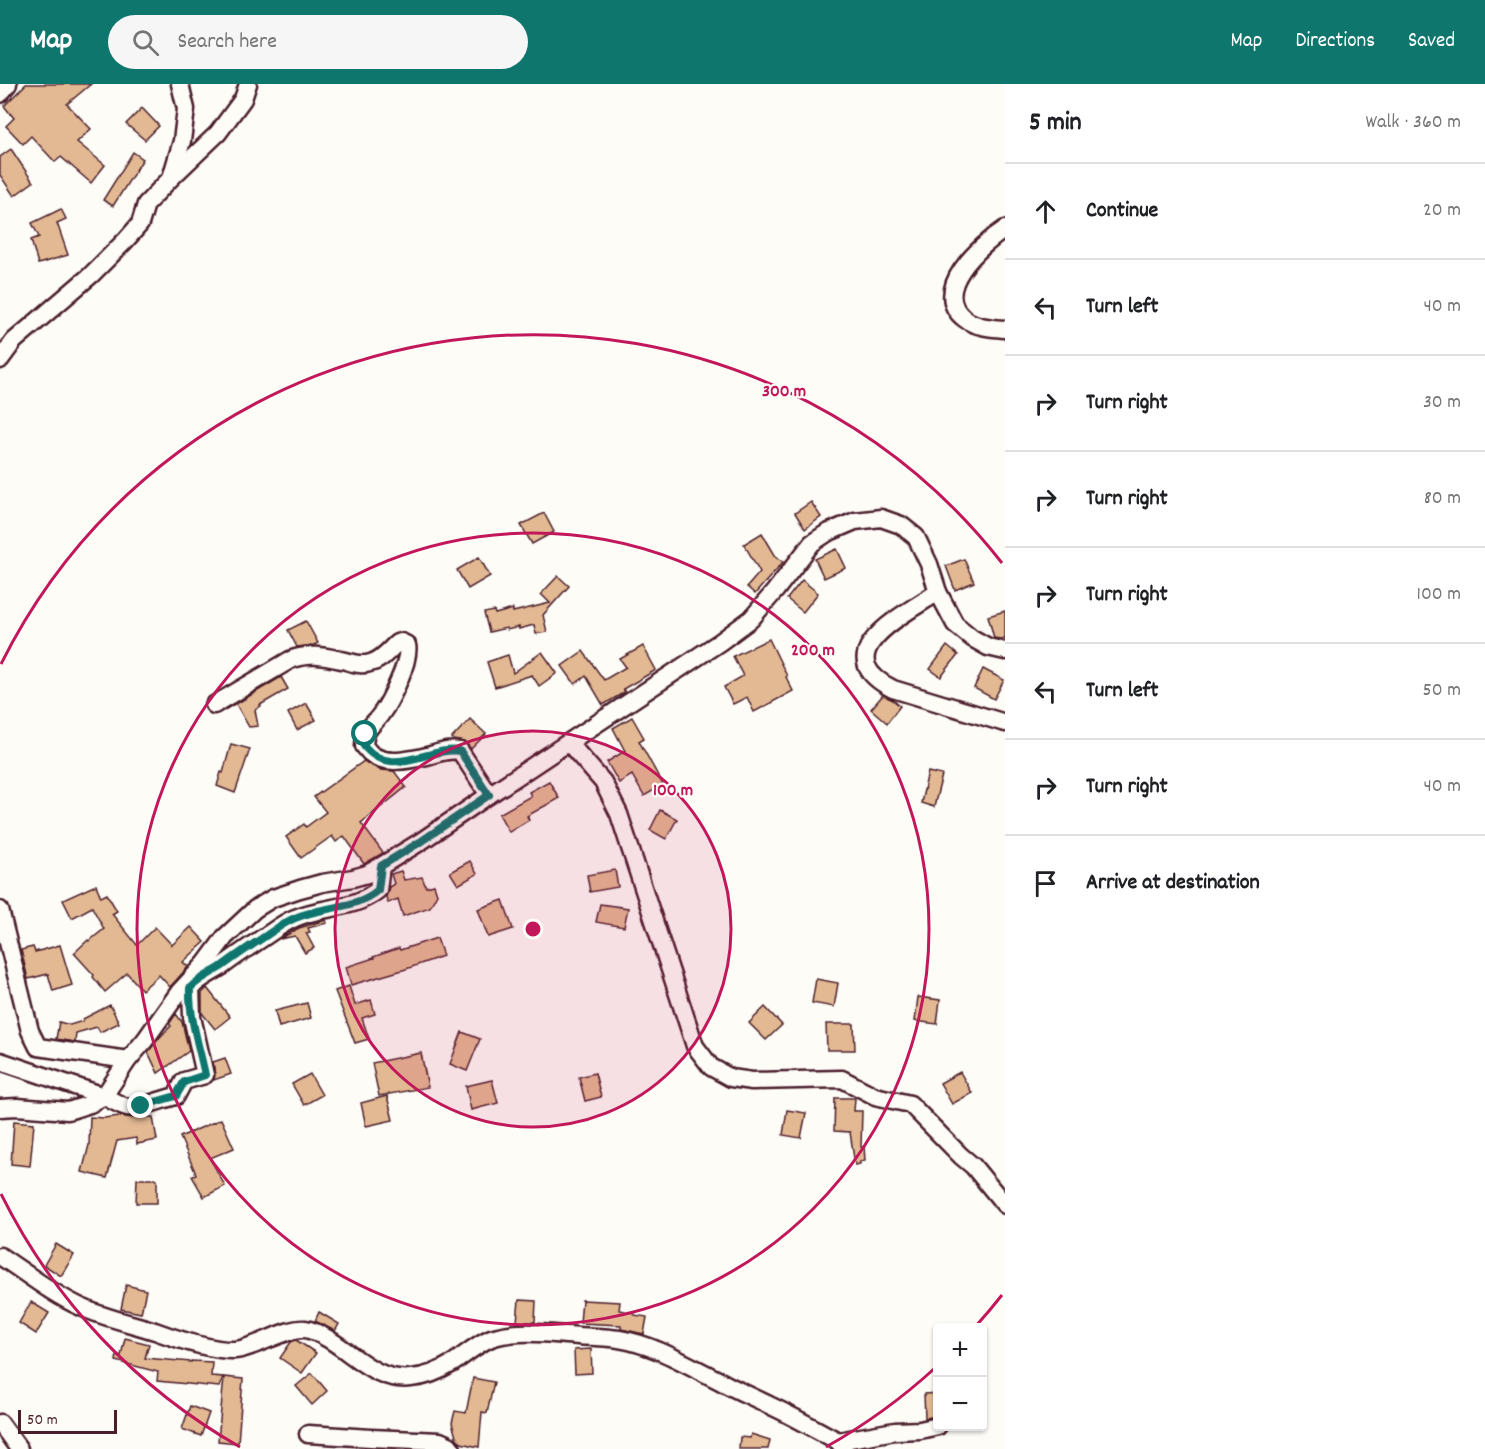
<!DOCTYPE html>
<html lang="en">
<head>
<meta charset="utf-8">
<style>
  body { margin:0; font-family:Dekko,sans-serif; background:#f6f6f6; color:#202124 }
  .controls { position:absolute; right:18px; bottom:18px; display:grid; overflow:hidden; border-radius:6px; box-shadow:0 2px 4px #0004 }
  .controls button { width:54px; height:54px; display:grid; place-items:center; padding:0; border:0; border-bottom:2px solid #e0e0e0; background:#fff; color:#202124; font:30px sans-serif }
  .scale { position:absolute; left:18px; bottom:15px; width:99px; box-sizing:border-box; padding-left:6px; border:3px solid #4a1f2b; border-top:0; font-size:16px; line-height:21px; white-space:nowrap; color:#4a1f2b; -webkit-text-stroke:4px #fdfcf7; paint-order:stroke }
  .stop { position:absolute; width:18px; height:18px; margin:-14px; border:4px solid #0f766e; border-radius:50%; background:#fff }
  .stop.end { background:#0f766e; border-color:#fff; box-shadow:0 2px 6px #0008 }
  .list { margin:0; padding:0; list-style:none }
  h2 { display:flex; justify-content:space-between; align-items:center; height:78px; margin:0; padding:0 24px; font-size:26px }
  h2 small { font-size:20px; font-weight:400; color:#757577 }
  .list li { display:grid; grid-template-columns:39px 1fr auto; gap:18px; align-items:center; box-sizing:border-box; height:96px; padding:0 24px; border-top:2px solid #e0e0e0 }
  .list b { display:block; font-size:22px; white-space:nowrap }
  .list em { font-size:20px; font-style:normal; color:#757577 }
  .icon { flex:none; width:33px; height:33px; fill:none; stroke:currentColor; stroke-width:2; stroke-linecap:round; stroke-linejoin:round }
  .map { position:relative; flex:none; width:1005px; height:1365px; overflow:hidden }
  header { display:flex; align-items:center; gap:36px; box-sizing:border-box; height:84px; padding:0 30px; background:#0f766e; color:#fff }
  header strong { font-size:28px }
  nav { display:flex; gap:33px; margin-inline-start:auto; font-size:21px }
  .search { width:420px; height:54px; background:#f6f6f6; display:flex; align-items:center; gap:15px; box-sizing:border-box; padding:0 21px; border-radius:33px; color:#757577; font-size:22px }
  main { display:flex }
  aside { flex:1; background:#fff }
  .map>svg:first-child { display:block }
  .building { fill:#e3b993; stroke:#4a1f2b; stroke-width:1.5 }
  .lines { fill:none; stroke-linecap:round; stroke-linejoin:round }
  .minor-casing { stroke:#4a1f2b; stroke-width:21 }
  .minor { stroke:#fdfcf7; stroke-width:16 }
  .route { stroke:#0f766e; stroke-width:8 }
  .ring { fill:none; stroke:#c2185b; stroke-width:3 }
  .centre { fill:#c2185b; stroke:#fdfcf7; stroke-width:3 }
  .ring-label { font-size:18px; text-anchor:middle; font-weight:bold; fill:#c2185b; stroke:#fdfcf7; stroke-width:4.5; stroke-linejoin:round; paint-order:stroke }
</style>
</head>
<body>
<header>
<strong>Map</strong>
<div class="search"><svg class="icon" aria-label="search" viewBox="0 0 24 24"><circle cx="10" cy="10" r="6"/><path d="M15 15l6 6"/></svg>Search here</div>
<nav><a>Map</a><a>Directions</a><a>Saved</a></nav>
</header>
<main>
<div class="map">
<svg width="1005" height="1365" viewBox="0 0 1005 1365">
  <rect width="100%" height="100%" fill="#fdfcf7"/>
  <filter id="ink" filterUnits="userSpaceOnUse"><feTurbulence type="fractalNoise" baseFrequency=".0167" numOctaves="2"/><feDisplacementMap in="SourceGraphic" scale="12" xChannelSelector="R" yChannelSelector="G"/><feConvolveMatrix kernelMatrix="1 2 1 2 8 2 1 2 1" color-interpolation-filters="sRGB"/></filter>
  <g filter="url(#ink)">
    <g class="building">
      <polygon points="26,0 91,0 67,20 91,45 77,58 105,81 91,99 61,73 55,78 31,52 23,60 6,42 14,34 4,22"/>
      <polygon points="142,24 159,42 145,56 126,40"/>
      <polygon points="11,65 33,98 14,112 0,91 0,73"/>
      <polygon points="133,68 143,75 113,122 103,116"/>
      <polygon points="61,125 66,135 57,139 68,171 38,180 31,156 39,153 32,139"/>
      <polygon points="811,418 821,433 805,445 795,429"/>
      <polygon points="544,429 554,448 532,460 521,441"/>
      <polygon points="762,449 775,471 783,478 755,510 747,503 760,488 744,460"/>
      <polygon points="837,465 846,484 824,494 815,475"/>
      <polygon points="479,473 490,492 468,505 457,486"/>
      <polygon points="964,475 974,498 955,506 946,482"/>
      <polygon points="558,492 569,502 543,531 547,548 536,550 534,541 519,545 519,543 507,546 506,544 489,548 484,529 494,527 495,530 513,525 513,528 550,519 541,510"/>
      <polygon points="802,496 818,509 803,528 787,515"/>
      <polygon points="1005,527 1005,554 1000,555 994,554 988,532"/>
      <polygon points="306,537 318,559 314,561 297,563 288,546"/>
      <polygon points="769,555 787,592 786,593 793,607 754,628 747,613 733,620 724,603 743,592 733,572"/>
      <polygon points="643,562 656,586 623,605 625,608 603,621 586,592 575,600 562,582 583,567 604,596 626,583 620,575"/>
      <polygon points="947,562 958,571 941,593 930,585"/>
      <polygon points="542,568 557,589 539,602 532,591 495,603 487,578 508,571 513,589"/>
      <polygon points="983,585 1004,596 994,615 974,604"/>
      <polygon points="281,593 288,605 260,621 261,622 255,626 258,642 249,643 236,620"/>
      <polygon points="883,611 893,616 900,622 887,639 871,625"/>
      <polygon points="306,619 316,636 297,646 288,629"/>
      <polygon points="632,633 644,654 639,657 663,701 644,712 632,691 619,699 607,678 625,667 613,644"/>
      <polygon points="470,635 486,650 471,665 465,658 454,656 452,654"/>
      <polygon points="231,660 250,665 235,709 217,702 221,688 223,689"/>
      <polygon points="364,677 380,686 394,687 406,703 361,739 383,769 364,780 344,752 336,758 332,752 301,774 286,753 304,740 306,743 326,728 314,713"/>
      <polygon points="928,688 942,691 934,723 921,719"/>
      <polygon points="549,697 559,714 527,732 529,736 509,748 499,730 531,712 529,708"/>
      <polygon points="660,726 677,735 666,755 650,746"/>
      <polygon points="470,777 477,790 458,801 450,788"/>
      <polygon points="615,786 618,803 590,808 587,791"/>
      <polygon points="401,787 404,796 422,793 426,803 434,801 437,810 430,823 403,832 398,815 388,819 386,813 389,803 394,800 391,790"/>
      <polygon points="96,801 101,813 107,810 117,827 112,830 137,861 155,843 172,861 191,843 205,858 183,878 188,883 170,903 159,891 142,906 127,889 105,908 93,893 94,891 74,869 88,856 89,857 104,845 92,823 72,834 63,816"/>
      <polygon points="503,816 513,845 488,853 478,825"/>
      <polygon points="600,820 628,824 624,843 596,838"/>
      <polygon points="326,836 327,839 308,844 310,848 306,849 314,864 305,869 295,852 280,855 299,844"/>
      <polygon points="437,854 443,872 406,885 351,901 346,883 374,874 373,873 399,864 400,866"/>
      <polygon points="60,861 72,901 53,907 48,890 28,895 21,866 33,863 35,868"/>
      <polygon points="816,895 838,899 834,923 812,919"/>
      <polygon points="349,902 355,921 371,916 375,930 362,934 369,955 355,959 335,907"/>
      <polygon points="207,904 230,933 215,945 202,929 202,909"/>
      <polygon points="918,913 940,916 937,940 915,937"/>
      <polygon points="307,919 311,934 279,943 275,927"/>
      <polygon points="110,921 119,939 100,948 97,943 76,949 75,958 56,955 59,938 70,941 83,937 83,935"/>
      <polygon points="765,923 782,941 766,956 749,939"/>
      <polygon points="176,930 182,938 189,967 158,989 148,968 161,952 171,942 169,940"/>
      <polygon points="826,940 854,940 855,966 827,966"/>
      <polygon points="462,948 480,955 467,987 450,980"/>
      <polygon points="421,969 428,1003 379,1012 372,979"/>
      <polygon points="225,974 231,990 214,996 215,989 213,978"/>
      <polygon points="960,988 972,1009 952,1020 940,999"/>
      <polygon points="595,989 601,1013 585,1017 579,993"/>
      <polygon points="310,990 322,1011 304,1021 292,1000"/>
      <polygon points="492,996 498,1019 471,1026 466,1002"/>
      <polygon points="387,1012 393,1036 366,1042 361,1019"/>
      <polygon points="835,1014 855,1014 854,1027 862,1027 861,1063 864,1063 865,1076 860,1077 860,1080 855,1081 850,1048 834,1047"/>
      <polygon points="787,1026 806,1029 801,1054 783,1051"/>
      <polygon points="149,1031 149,1033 153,1033 157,1056 137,1060 136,1054 117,1057 107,1094 82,1088 89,1061 90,1033 104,1034 120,1032 133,1034"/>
      <polygon points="221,1035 234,1064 210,1074 225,1102 204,1113 192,1092 196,1090 180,1053"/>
      <polygon points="14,1037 34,1039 30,1082 11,1080"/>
      <polygon points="137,1095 157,1095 157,1119 136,1119"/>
      <polygon points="56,1160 74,1171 61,1192 44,1181"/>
      <polygon points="126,1201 146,1206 141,1229 121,1225"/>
      <polygon points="519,1216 536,1217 535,1238 517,1238"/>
      <polygon points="582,1216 620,1218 619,1226 635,1229 634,1231 647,1233 644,1250 621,1245 621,1241 580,1239"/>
      <polygon points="31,1218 49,1229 36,1250 19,1239"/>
      <polygon points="319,1228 339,1240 335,1247 315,1237"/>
      <polygon points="125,1254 149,1260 145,1274 191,1278 191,1277 212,1278 211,1292 223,1293 219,1303 157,1297 158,1288 116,1277 117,1271 121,1272"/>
      <polygon points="296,1256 316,1269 302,1289 280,1274 291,1258"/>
      <polygon points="591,1265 592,1289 575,1290 574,1266"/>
      <polygon points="312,1289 327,1307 312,1321 296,1302"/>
      <polygon points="224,1293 243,1295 238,1359 218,1357"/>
      <polygon points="473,1294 494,1298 487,1329 482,1328 479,1363 461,1359 456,1353 452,1339 455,1327 466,1329"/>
      <polygon points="938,1309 938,1332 925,1334 924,1310"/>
      <polygon points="190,1322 209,1329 201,1352 182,1345"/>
      <polygon points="751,1350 770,1356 768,1365 739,1365 740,1353 750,1354"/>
    </g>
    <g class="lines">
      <g class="minor-casing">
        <g id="minor">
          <polyline points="0,10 8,0"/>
          <polyline points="172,93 218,49 243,15 248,0"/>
          <path d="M 1005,145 C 981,161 928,207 965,235 C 976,243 992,244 1005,245"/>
          <polyline points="0,276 14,257 91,191 125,157 140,140 146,120 171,94 182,57 186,25 180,0"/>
          <path d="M 938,508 C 905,530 823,570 893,605 L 1005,639"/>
          <path d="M 214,621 L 290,576 C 309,568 327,573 346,577 C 354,579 362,582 370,579 C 381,577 389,566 397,559 L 401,558 L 407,561 C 411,576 390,618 381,630 C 371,644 365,643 364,662 C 366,664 368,667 370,669 C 384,682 410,676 427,672 C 439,669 448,665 460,667 L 489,711"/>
          <polyline points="569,659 603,698 619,730 695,962 711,983 731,994 752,997 842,995 875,1012 910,1020 961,1072 973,1082 1005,1121"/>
          <polyline points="0,826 30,947 38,963 128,976"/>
          <path d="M 0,977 L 104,1012 C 111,1016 119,1021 127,1023 C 139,1025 163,1015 176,1012 L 184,997 L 205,991 L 192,933 L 191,904 C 200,894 210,890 221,883 C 236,872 252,861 267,851 C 276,845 285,838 295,834 C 322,822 354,826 378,806 L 381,782"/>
          <polyline points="0,1024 17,1023 68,1027 90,1020 104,1012 128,976 145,956 179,908 205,880 225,853 255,825 273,814 300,805 322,799 353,794 367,790 381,782 420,758 489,711 720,558 751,535 775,507 812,459 827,449 855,437 881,434 901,441 916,453 929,480 938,508 955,540 972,554 988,563 1005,567"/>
          <path d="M 0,1172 C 26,1189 52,1210 81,1223 C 105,1234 130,1239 155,1247 C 177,1255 212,1267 235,1266 C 256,1264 287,1243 305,1245 C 314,1246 323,1252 330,1256 C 356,1272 378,1298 411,1294 C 426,1293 440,1287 453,1279 C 466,1270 477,1260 491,1254 C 516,1245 552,1250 578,1252 C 591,1253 606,1253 619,1255 C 656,1261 687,1281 720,1297 C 736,1306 753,1313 769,1321 C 793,1332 815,1345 838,1357 L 844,1365"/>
          <polyline points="0,1339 19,1365"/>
          <polyline points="308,1350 371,1354 440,1357 449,1361 452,1365"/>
          <polyline points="838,1357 895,1347 920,1346 938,1342"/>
        </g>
      </g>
      <use href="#minor" class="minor"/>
    </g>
  </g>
  <g class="lines" filter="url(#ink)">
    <path class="route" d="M 141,1022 L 176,1012 L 184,998 L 205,991 C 199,962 189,933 190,904 C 200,894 210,890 221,883 C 236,872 252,861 267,851 C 276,845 285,838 295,834 C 322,822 354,826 378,806 L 381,782 L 420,758 L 489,711 L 460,667 C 429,662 391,696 364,662 L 365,650"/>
  </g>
  <circle cx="533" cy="845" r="198" fill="#c2185b" fill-opacity=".12"/>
  <g class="ring">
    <circle cx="533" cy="845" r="198"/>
    <circle cx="533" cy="845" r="396"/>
    <path d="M1002 1211A595 595 0 0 1 975 1243M935 1284A595 595 0 0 1 826 1363M240 1363A595 595 0 0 1 1 1110M1 580A595 595 0 0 1 1002 479"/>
  </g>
  <circle cx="533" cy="845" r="9" class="centre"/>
  <g class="ring-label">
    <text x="784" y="312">300 m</text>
    <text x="813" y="571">200 m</text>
    <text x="673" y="711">100 m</text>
  </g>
</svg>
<div class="controls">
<button>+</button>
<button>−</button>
</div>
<div class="scale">50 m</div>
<div class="stop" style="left:365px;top:650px"></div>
<div class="stop end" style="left:141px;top:1022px"></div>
</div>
<aside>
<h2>5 min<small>Walk · 360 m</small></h2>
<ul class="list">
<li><svg class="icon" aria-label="ahead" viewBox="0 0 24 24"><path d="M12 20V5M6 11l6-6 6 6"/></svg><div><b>Continue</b></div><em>20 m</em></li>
<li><svg class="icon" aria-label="left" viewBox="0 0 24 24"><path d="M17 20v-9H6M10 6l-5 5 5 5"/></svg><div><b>Turn left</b></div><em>40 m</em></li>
<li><svg class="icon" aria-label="right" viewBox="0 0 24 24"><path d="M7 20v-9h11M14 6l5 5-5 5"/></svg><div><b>Turn right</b></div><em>30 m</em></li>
<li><svg class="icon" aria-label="right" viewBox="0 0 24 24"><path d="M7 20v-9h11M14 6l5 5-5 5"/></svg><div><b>Turn right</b></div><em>80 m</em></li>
<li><svg class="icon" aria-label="right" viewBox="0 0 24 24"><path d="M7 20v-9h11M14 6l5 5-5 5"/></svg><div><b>Turn right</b></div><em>100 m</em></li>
<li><svg class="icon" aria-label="left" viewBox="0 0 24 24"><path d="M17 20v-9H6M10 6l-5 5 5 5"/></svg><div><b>Turn left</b></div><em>50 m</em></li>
<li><svg class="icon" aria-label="right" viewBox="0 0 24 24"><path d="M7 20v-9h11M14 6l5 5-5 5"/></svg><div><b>Turn right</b></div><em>40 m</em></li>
<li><svg class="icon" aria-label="arrive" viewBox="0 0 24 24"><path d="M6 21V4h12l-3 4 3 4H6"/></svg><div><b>Arrive at destination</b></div></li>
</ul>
</aside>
</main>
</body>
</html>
